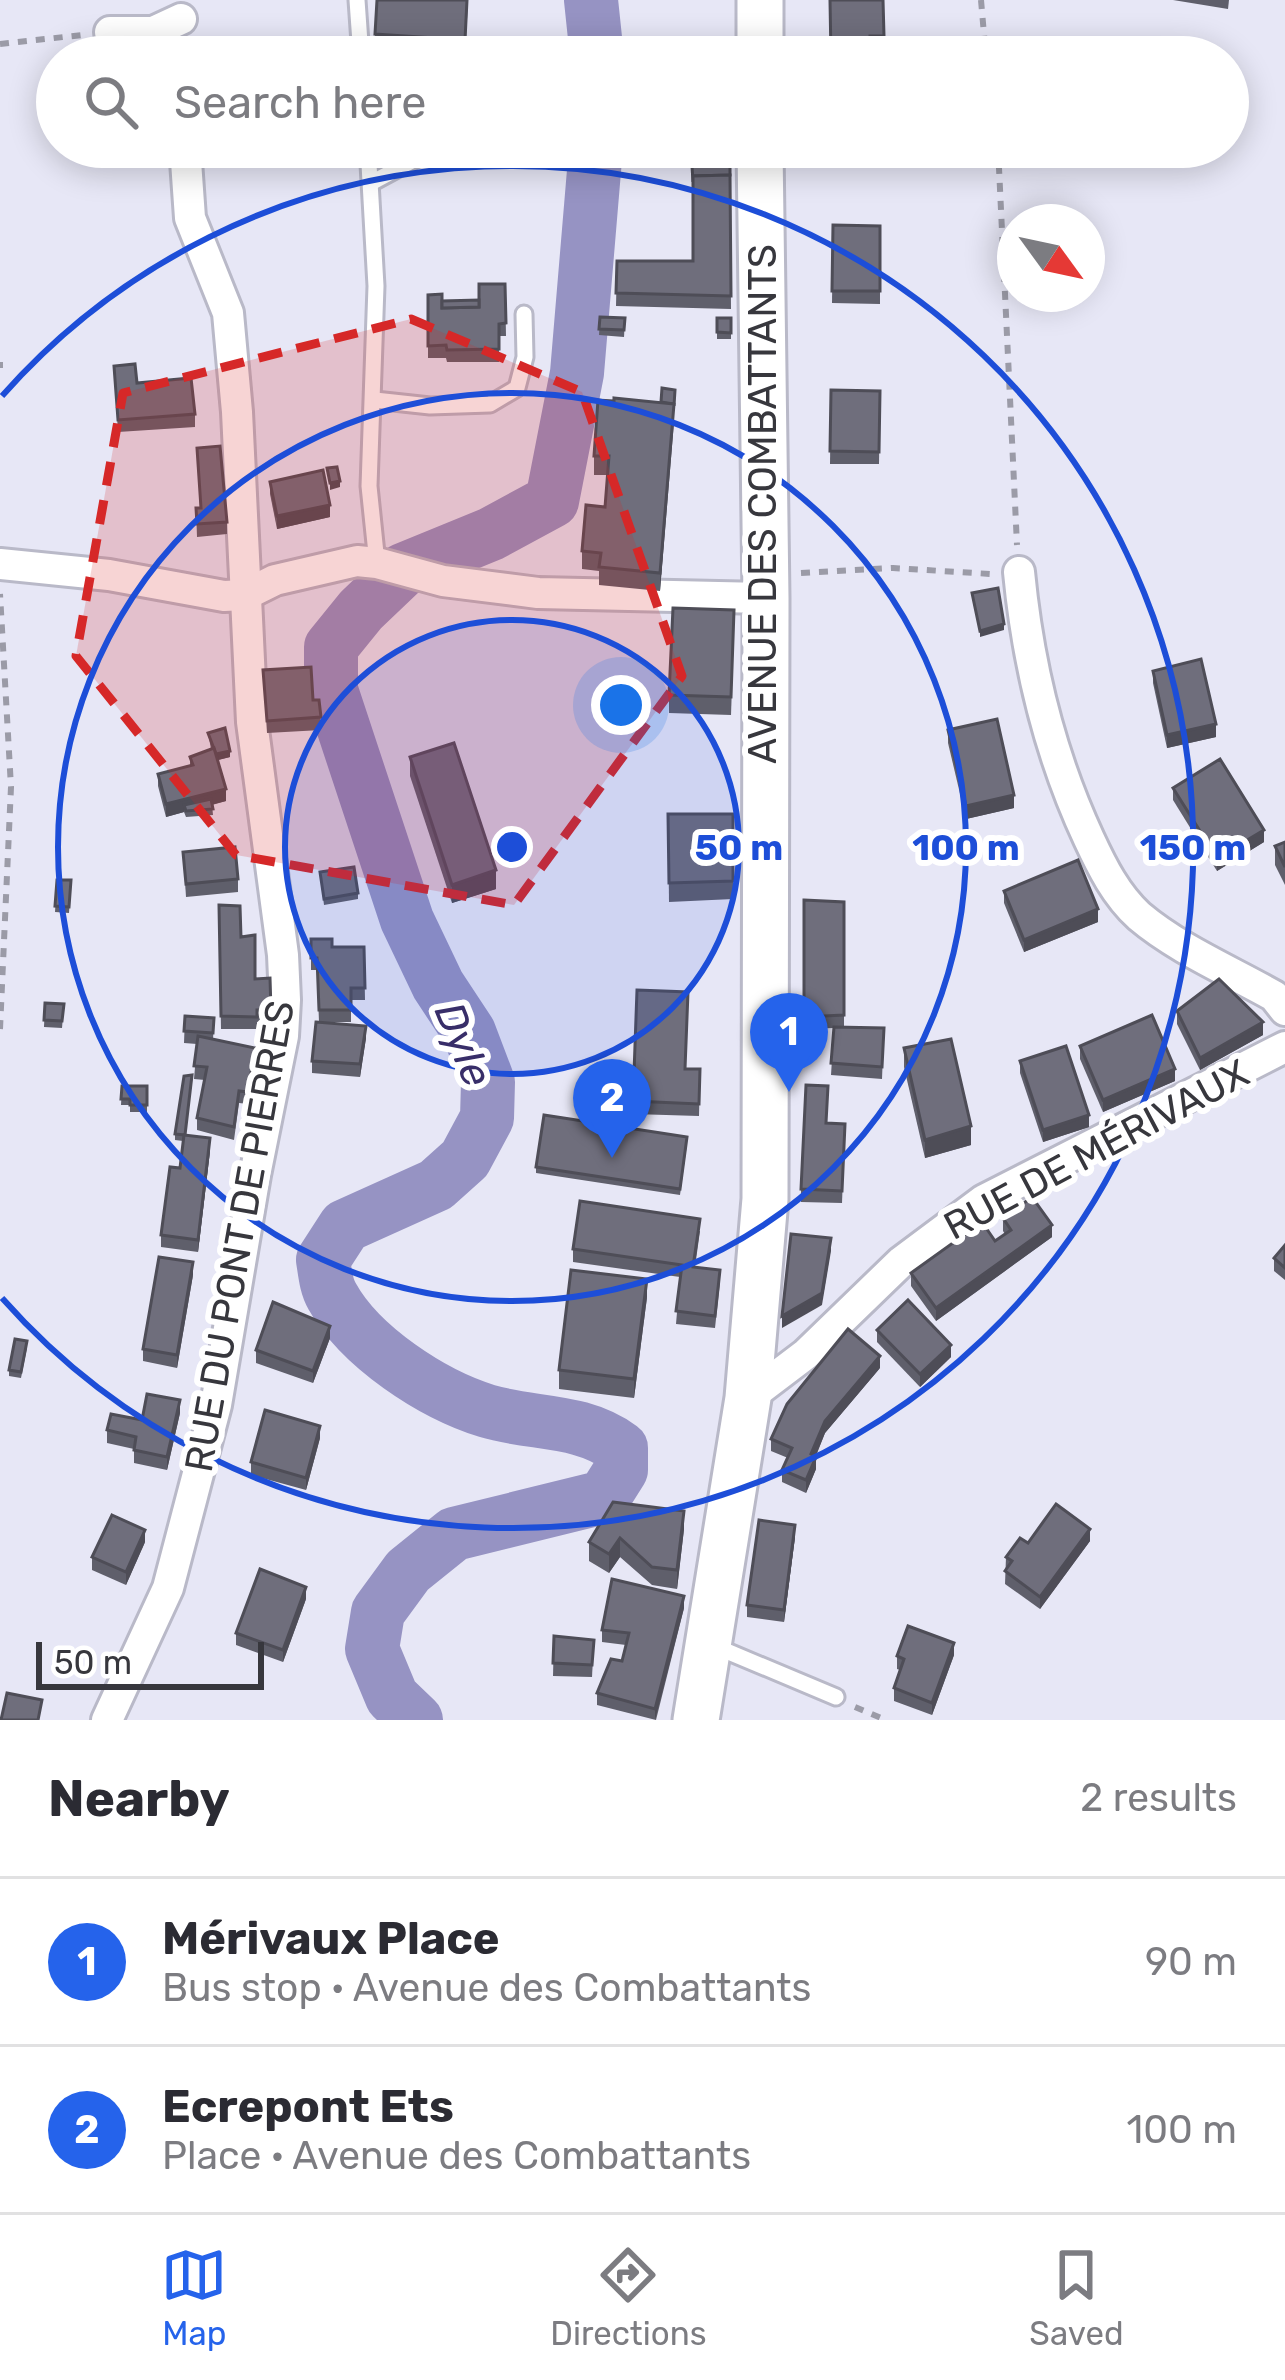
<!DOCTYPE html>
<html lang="en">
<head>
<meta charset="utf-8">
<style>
  body { margin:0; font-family:Rubik,sans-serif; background:#f7f7f7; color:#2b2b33 }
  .compass { position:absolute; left:997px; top:204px; width:108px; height:108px; border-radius:50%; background:#fff; box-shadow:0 6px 30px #0003; rotate:123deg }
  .scale { position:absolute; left:36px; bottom:30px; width:228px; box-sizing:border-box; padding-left:12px; border:6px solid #37373d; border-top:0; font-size:33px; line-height:42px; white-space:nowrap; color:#37373d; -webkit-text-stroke:9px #fff; paint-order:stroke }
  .you { position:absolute; left:621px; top:705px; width:42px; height:42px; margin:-30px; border:9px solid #fff; border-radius:50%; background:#1a73e8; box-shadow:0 0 0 18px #1a73e833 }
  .badge { display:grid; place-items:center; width:78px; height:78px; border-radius:50%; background:#2563eb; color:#fff; font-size:39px; font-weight:700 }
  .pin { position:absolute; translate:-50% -99px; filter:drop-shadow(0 3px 6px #0008) }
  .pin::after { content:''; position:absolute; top:63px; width:42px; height:36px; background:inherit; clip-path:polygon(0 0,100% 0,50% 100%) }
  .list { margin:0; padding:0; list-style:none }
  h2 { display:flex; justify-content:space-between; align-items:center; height:156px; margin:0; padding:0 48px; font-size:51px }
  h2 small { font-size:39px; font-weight:400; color:#7c7c81 }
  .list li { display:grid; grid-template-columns:78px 1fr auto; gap:36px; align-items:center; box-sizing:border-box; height:168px; padding:0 48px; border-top:3px solid #e1e1e2 }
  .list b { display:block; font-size:45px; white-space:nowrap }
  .list p { margin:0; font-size:39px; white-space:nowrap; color:#7c7c81 }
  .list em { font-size:39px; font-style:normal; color:#7c7c81 }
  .icon { flex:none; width:66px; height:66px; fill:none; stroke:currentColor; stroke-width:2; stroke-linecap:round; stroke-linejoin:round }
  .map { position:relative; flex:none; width:1285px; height:1720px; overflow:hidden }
  .search { position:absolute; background:#fff; box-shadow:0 6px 30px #0003; left:36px; right:36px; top:36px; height:132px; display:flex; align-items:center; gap:30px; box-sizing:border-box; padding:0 42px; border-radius:66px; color:#7c7c81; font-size:45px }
  .sheet { height:492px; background:#fff }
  nav { display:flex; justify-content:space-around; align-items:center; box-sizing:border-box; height:168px; border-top:3px solid #e1e1e2; background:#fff; font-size:33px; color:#7c7c81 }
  nav a { display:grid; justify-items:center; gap:6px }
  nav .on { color:#2563eb }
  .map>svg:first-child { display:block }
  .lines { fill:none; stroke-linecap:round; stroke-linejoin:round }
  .river { stroke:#9693c3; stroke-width:54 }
  .lane-casing { stroke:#b9b9c8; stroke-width:21 }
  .street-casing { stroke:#b9b9c8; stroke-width:36 }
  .secondary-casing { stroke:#b9b9c8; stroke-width:51 }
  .path { stroke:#9b9ba7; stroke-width:6; stroke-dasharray:9 9; stroke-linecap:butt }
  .lane { stroke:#fff; stroke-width:15 }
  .street { stroke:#fff; stroke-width:30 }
  .secondary { stroke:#fff; stroke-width:45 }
  .wall { fill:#5f5f6b }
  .shaded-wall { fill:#4e4d57 }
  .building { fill:#6f6e7c; stroke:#4e4d57; stroke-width:3 }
  .marked { fill:#d62828; fill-opacity:0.2; stroke:#d62828; stroke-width:9; stroke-dasharray:24 15; stroke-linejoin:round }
  .ring { fill:none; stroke:#1d4ed8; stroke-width:6 }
  .labels { text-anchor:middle; stroke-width:12; stroke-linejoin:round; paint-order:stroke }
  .street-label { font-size:39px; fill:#37373d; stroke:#fff }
  .water-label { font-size:42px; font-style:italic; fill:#382e69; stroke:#fff }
  .centre { fill:#1d4ed8; stroke:#fff; stroke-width:6 }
  .ring-label { font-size:36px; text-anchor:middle; font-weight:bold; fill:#1d4ed8; stroke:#fff; stroke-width:12; stroke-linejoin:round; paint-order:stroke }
</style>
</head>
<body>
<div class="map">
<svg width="1285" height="1720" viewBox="0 0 1285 1720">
  <rect width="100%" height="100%" fill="#e7e7f6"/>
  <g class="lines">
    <g class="river">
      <polyline points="591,0 597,57"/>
      <path d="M 416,1720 L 392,1697 L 372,1649 L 378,1612 L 408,1571 L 454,1534 L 604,1497 L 621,1470 L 621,1448 C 580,1418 533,1425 487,1411 C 432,1394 360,1347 332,1296 C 326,1286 325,1272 323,1260 L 345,1226 L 436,1185 L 465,1159 L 487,1118 L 488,1082 L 469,1032 L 438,985 L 407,920 L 331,690 L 331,647 L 361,610 L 403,570 L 491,534 L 552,501 L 577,373 L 596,147"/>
    </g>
    <g class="lane-casing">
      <g id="lane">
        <polyline points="357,0 361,57"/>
        <polyline points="368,147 376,286 369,486 377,563"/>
        <polyline points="371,183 438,147"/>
        <polyline points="375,400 430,406 490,404 517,388 525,357 524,314"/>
        <polyline points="712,1645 836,1697"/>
      </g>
    </g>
    <g class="street-casing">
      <g id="street">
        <polyline points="110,32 153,32 181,19"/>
        <polyline points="0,564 109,575 224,596 245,595 275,580 357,561 377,563 443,581 538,593 766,598"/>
        <path d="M 1019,572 C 1028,666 1049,753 1089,839 C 1102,867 1116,895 1139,916 C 1178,949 1230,971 1274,996 L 1285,1010"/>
        <polyline points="748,1398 806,1354 901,1262 984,1200 1285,1047"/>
        <polyline points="107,1720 168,1588 216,1405 255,1175 283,1036 285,1000 283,955 252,722 237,412 228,313 190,218 185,147"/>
      </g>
    </g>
    <g class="secondary-casing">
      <g id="secondary">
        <polyline points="760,0 760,57"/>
        <polyline points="696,1720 748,1398 765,1199 766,598 760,147"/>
      </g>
    </g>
    <g class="path">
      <polyline points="981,0 986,57"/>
      <polyline points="0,44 82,35"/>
      <polyline points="998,147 1017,545"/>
      <polyline points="0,362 0,368"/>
      <polyline points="801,573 893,568 991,574"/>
      <polyline points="0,1029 11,787 0,594"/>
      <polyline points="855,1707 886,1720"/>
    </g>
    <use href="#lane" class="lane"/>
    <use href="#street" class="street"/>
    <use href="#secondary" class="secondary"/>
  </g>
  <g class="wall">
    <polygon points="468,0 465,57 375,52 375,34"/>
    <polygon points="883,0 884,49 870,49 831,57"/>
    <polygon points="1173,0 1229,0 1228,9"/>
    <polygon points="730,165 731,309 616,306 617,261 693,261"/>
    <polygon points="833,225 880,226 880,304 832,303"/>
    <polygon points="505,284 506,336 499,336 499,362 447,362 446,358 428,358 428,295 442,307 479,300"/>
    <polygon points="600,317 625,318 624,337 599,335"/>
    <rect x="717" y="318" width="14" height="21"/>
    <polygon points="114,366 137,383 195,414 195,427 118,432"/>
    <polygon points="675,390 660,591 599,585 599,571 582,569 582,551 605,507 607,475 594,475 594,456 614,401 661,402"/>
    <polygon points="831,390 880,391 879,464 830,464"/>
    <polygon points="197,448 227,522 227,534 197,537 196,508 200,508"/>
    <polygon points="270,482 330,517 277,529 270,494"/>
    <polygon points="734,629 731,715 669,713 669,695"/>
    <polygon points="263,670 313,700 319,700 321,730 267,733"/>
    <polygon points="1153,671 1216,737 1167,748 1153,683"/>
    <polygon points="948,730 1014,808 966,819 948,743"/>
    <polygon points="208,733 230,757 218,760 226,801 212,805 213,815 186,817 184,812 166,817 158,786 158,774 190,766 190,757 211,749"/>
    <polygon points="410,757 496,889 452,903 410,776"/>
    <polygon points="1173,788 1264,842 1217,871 1173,800"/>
    <polygon points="668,814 733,814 733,899 669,902"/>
    <polygon points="1285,842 1285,885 1275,865 1275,846"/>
    <polygon points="183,852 238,879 238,892 186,897"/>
    <polygon points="320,872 358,893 358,899 324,905"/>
    <polygon points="57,880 71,880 69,913 55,912"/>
    <polygon points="1004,891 1098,922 1024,952 1004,903"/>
    <polygon points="804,900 844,902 844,1027 884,1028 882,1079 831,1075 834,1028 804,1029"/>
    <polygon points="219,905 241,937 255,979 270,978 271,1022 257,1022 257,1029 221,1029"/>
    <polygon points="311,939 332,947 364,947 365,1000 351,1000 351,1022 324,1022 366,1038 360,1077 312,1073 312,1061 319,1022 317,970 311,970"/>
    <polygon points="45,1003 64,1004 62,1028 44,1027"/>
    <polygon points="1177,1011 1263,1035 1200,1070 1177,1024"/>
    <polygon points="185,1016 214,1018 213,1040 255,1061 248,1104 239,1103 234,1140 197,1130 197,1118 205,1080 194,1079 197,1044 184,1043"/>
    <polygon points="1080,1046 1175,1081 1103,1112 1080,1059"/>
    <polygon points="904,1048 971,1145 925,1158 904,1067"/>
    <polygon points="1020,1061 1089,1127 1043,1142 1020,1073"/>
    <polygon points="686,1069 700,1069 699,1116 633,1114 633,1101"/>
    <polygon points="122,1086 147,1086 147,1112 130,1112 130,1105 121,1105"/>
    <polygon points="827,1123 845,1124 842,1203 801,1202 801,1189"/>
    <polygon points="175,1134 186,1135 210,1151 198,1252 161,1247 161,1235 180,1168 183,1141 175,1140"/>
    <polygon points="687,1144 680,1195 536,1173 536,1167"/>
    <polygon points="1003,1218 1052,1237 936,1321 911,1286 911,1273 995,1241 1005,1234 1003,1231"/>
    <polygon points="700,1231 695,1267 720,1282 715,1328 676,1324 680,1277 573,1262 573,1249"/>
    <polygon points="1285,1245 1285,1280 1274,1271 1274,1258"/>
    <polygon points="193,1275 177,1368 143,1361 143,1349"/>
    <polygon points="647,1297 634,1398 559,1389 559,1370"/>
    <polygon points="877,1330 951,1357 920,1387 877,1342"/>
    <polygon points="330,1338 313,1383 256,1363 256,1350"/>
    <polygon points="27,1348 21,1378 9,1376 9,1370"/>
    <polygon points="880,1368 825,1433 816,1456 816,1469 806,1493 782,1482 782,1470 788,1458 771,1451 771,1439"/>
    <polygon points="180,1413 167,1470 134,1463 134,1449 107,1443 107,1430 142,1420"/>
    <polygon points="320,1438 306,1490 251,1475 251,1462"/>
    <polygon points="684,1529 677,1589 652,1585 620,1557 609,1573 589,1561 589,1542"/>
    <polygon points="795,1537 784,1622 747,1617 747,1605"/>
    <polygon points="1090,1541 1040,1609 1005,1584 1006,1557 1028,1543"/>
    <polygon points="145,1542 126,1585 92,1570 92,1557"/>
    <polygon points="306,1599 283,1662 236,1645 236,1633"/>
    <polygon points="684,1608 656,1720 597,1705 597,1693 622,1661 626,1645 602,1642 602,1630"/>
    <polygon points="554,1636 594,1640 592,1677 553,1676"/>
    <polygon points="954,1655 932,1715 894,1701 894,1688 900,1670 897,1669 897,1656"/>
  </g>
  <g class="shaded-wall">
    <polygon points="674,404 674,422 660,591 660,573"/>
    <polygon points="340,481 340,487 330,490 330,483"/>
    <polygon points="330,505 330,517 277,529 277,516"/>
    <polygon points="1004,624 1004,630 980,637 980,631"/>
    <polygon points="1216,724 1216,737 1167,748 1167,735"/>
    <polygon points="230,751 230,757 214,761 214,755"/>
    <polygon points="226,789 226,801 186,811 184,805 184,812 166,817 166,804"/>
    <polygon points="1014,795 1014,808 966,819 966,806"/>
    <polygon points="1264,830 1264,842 1217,871 1217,858"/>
    <polygon points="496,870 496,889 452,903 452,885"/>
    <polygon points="1098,909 1098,922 1024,952 1024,940"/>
    <polygon points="1263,1022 1263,1035 1200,1070 1200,1058"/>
    <polygon points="366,1026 366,1038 360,1077 360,1064"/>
    <polygon points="1175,1069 1175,1081 1103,1112 1103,1100"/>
    <polygon points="1089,1115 1089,1127 1043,1142 1043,1130"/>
    <polygon points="971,1126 971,1145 925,1158 925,1140"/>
    <polygon points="210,1138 210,1151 198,1252 198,1240"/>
    <polygon points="1052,1225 1052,1237 936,1321 936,1308"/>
    <polygon points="831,1238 831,1251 822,1305 782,1328 782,1316"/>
    <polygon points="193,1262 193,1275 177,1368 177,1355"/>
    <polygon points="647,1279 647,1297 634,1398 634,1379"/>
    <polygon points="330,1326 330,1338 313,1383 313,1371"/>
    <polygon points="951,1345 951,1357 920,1387 920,1374"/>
    <polygon points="880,1356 880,1368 825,1433 811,1467 811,1454 825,1421"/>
    <polygon points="180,1400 180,1413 167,1470 167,1457"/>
    <polygon points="320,1426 320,1438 306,1490 306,1478"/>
    <polygon points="816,1457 816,1469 806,1493 806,1480"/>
    <polygon points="684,1511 684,1529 677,1589 677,1570"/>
    <polygon points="795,1525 795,1537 784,1622 784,1610"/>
    <polygon points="1090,1529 1090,1541 1040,1609 1040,1597"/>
    <polygon points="145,1530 145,1542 126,1585 126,1572"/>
    <polygon points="620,1538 620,1557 609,1573 609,1554"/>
    <polygon points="306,1587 306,1599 283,1662 283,1650"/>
    <polygon points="684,1596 684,1608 655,1720 655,1709"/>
    <polygon points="954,1643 954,1655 932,1715 932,1703"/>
  </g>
  <g class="building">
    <polygon points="377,0 467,0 465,40 375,34"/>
    <polygon points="830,0 883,0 884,36 870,36 870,57 831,57"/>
    <polygon points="730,165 730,175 693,176 693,182 692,166"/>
    <polygon points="730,175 731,296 616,293 617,261 693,261 693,176"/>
    <polygon points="833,225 880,226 880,291 832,291"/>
    <polygon points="479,284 505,284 506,323 499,324 499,349 447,350 446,345 428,346 428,295 442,294 442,308 479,307"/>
    <polygon points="479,300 479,307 442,308 442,301"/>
    <polygon points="600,317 625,318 624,330 599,329"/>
    <polygon points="717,318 731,318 731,333 717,332"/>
    <polygon points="135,364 137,383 191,378 195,414 118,420 114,366"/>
    <polygon points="662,388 675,390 674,406 674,404 661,402"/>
    <polygon points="831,390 880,391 879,452 830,451"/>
    <polygon points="614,398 674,404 660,573 599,567 601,553 582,551 586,505 605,507 609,456 594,456 598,400 614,401"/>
    <polygon points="220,446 227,522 197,524 196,508 201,508 197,448"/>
    <polygon points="337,467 340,481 330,483 327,468"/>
    <polygon points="323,470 330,505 277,516 270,482"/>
    <polygon points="998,588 1004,624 980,631 972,593"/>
    <polygon points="673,608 734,610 731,697 669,695"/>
    <polygon points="1201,659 1216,724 1167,735 1153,671"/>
    <polygon points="311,667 313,700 319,700 321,717 267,721 263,670"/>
    <polygon points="997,719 1014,795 966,806 948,730"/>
    <polygon points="225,728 230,751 216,754 208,733"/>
    <polygon points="454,743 496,870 452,885 410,757"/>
    <polygon points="214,748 226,789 166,804 158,774 193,765 190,757"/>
    <polygon points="1220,759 1264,830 1217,858 1173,788"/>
    <polygon points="211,799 213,809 186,811 184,805"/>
    <polygon points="668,814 733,814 733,881 669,883"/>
    <polygon points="1285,842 1285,867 1275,846"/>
    <polygon points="235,847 238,879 186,884 183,852"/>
    <polygon points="1078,860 1098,909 1024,940 1004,891"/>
    <polygon points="354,867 358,893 324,899 320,872"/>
    <polygon points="57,880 71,880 69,907 55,906"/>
    <polygon points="804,900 844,902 844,1015 804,1017"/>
    <polygon points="219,905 240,906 241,937 255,935 255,979 270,978 271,1010 257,1010 257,1017 221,1016"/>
    <polygon points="311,939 332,939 332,947 364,947 365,988 351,988 351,1010 319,1010 317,958 311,958"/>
    <polygon points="1219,979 1263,1022 1200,1058 1177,1011"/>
    <polygon points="637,990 688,992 685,1069 700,1069 699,1104 633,1101"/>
    <polygon points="45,1003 64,1004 62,1021 44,1020"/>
    <polygon points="1152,1015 1175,1069 1103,1100 1080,1046"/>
    <polygon points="185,1016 214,1018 213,1033 184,1031"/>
    <polygon points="316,1022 366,1026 360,1064 312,1061"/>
    <polygon points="834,1027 884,1028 882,1067 831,1063"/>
    <polygon points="198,1036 255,1048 248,1092 239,1091 234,1127 197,1118 207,1067 194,1066"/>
    <polygon points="951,1039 971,1126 925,1140 904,1048"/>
    <polygon points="1066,1046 1089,1115 1043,1130 1020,1061"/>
    <polygon points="192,1075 185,1135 175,1134 184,1076"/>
    <polygon points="806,1085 828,1086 826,1123 845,1124 842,1191 801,1189"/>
    <polygon points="122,1086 147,1086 147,1105 130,1105 130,1099 121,1099"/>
    <polygon points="544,1115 687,1137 680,1189 536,1167"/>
    <polygon points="184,1135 210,1138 198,1240 161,1235 170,1167 180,1168"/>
    <polygon points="1032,1197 1052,1225 936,1308 911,1273 982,1222 995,1241 1011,1230 1003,1218"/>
    <polygon points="580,1201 700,1219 693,1267 720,1270 715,1316 676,1311 682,1265 573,1249"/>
    <polygon points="791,1234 831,1238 822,1293 782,1316"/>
    <polygon points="1285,1245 1285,1268 1274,1258"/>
    <polygon points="159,1257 193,1262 177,1355 143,1349"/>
    <polygon points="571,1270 647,1279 634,1379 559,1370"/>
    <polygon points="908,1300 951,1345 920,1374 877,1330"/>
    <polygon points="273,1302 330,1326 313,1371 256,1350"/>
    <polygon points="848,1329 880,1356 825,1421 811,1454 816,1457 806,1480 782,1470 792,1448 771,1439 787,1404"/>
    <polygon points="15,1339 27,1341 21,1372 9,1370"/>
    <polygon points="147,1394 180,1400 167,1457 134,1450 136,1437 107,1430 111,1414 142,1420"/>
    <polygon points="265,1410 320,1426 306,1478 251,1462"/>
    <polygon points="613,1502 684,1511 677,1570 652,1567 620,1538 609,1554 589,1542"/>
    <polygon points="1056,1504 1090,1529 1040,1597 1005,1571 1012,1561 1006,1557 1020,1538 1028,1543"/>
    <polygon points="112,1515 145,1530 126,1572 92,1557"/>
    <polygon points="759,1520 795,1525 784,1610 747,1605"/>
    <polygon points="260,1569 306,1587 283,1650 236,1633"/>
    <polygon points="612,1579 684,1596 655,1709 597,1693 611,1659 622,1661 629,1633 602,1630"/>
    <polygon points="908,1626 954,1643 932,1703 894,1688 904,1659 897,1656"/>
    <polygon points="554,1636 594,1640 592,1665 553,1663"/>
    <polygon points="7,1693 42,1700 38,1720 1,1720"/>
  </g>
  <path class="marked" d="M 411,319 L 582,392 L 682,676 L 514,905 L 236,855 L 76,656 L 123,393 Z"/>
  <circle cx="512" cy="847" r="227" fill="#1d4ed8" fill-opacity=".12"/>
  <g class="ring">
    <circle cx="512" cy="847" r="227"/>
    <circle cx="512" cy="847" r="454"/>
    <path d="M2 396A681 681 0 1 1 2 1298"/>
  </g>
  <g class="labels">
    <g class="street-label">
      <text transform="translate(762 504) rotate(-90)" y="14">AVENUE DES COMBATTANTS</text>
      <text transform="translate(1096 1149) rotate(-28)" y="14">RUE DE MÉRIVAUX</text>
      <text transform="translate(239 1236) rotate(-80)" y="14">RUE DU PONT DE PIERRES</text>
    </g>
    <g class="water-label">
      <text transform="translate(464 1044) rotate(68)" y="15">Dyle</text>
    </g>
  </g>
  <circle cx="512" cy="847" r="18" class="centre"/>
  <g class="ring-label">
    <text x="739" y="860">50 m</text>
    <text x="966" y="860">100 m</text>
    <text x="1193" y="860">150 m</text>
  </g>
</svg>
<svg class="compass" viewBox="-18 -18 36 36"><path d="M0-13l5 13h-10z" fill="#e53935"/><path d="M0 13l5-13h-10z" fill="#7c7c81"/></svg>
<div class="scale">50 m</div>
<div class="you"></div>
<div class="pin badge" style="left:789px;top:1092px">1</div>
<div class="pin badge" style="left:612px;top:1158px">2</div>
<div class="search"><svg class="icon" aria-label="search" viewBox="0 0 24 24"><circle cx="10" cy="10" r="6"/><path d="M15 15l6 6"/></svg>Search here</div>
</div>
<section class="sheet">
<h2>Nearby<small>2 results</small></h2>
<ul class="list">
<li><span class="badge">1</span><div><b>Mérivaux Place</b><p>Bus stop · Avenue des Combattants</p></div><em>90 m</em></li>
<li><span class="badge">2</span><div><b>Ecrepont Ets</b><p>Place · Avenue des Combattants</p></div><em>100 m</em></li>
</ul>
</section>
<nav>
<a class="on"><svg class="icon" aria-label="map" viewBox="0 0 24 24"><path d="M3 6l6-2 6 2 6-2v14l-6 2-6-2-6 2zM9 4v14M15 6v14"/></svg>Map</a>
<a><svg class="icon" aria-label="directions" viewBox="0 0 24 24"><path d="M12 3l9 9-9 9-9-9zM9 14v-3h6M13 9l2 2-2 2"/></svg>Directions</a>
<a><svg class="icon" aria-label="saved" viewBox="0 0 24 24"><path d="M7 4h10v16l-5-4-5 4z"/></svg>Saved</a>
</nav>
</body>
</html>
